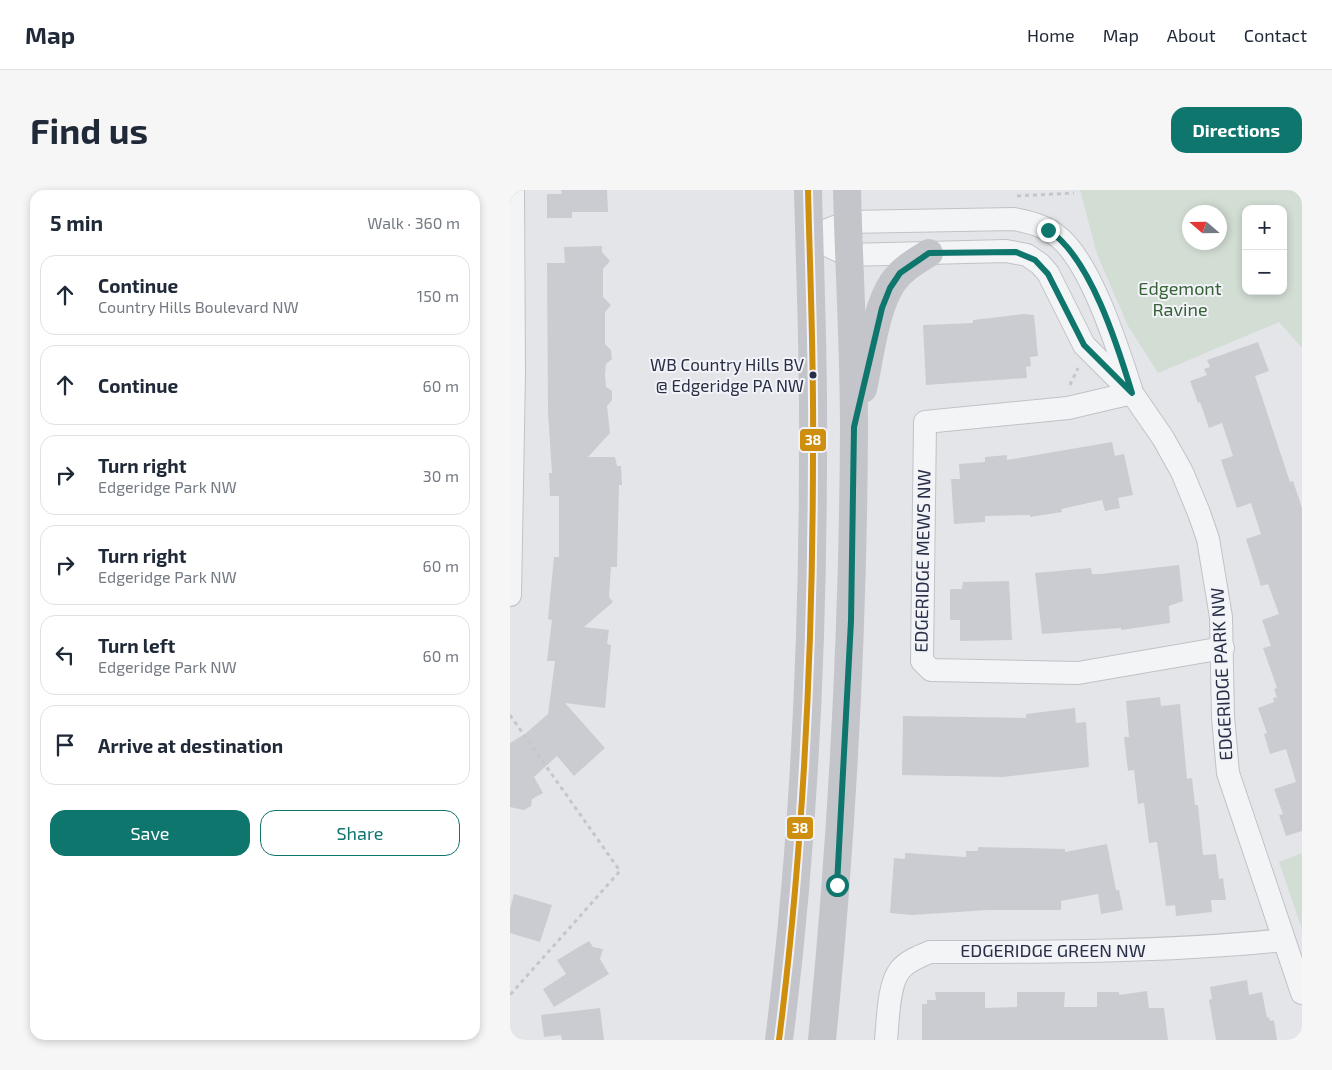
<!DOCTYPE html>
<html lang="en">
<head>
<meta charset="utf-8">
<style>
  body { margin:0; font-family:"Exo 2",sans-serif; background:#f6f6f7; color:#1f2937 }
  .controls { position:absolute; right:15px; top:15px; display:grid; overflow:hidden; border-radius:10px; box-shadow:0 2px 8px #0003 }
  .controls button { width:45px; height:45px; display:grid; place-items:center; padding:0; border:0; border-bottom:1px solid #e0e1e3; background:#fff; color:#1f2937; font:25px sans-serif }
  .compass { position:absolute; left:672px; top:15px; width:45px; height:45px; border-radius:50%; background:#fff; box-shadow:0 2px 8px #0003; rotate:290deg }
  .stop { position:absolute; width:15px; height:15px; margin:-11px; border:4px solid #0f766e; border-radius:50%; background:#fff }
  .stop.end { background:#0f766e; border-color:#fff; box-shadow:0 1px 5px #0008 }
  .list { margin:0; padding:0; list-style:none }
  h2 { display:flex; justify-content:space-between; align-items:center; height:65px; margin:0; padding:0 20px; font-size:21px }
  h2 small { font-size:16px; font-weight:400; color:#747a83 }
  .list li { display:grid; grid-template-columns:32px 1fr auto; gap:15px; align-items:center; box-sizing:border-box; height:80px; margin:0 10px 10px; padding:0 10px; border:1px solid #e0e1e3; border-radius:15px }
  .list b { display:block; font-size:19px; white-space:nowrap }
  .list p { margin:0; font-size:16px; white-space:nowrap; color:#747a83 }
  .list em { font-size:16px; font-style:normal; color:#747a83 }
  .actions { display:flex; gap:10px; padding:15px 20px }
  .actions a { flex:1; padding:11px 0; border:1px solid #0f766e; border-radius:15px; text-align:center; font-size:18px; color:#0f766e }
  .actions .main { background:#0f766e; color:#fff }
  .icon { flex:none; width:28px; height:28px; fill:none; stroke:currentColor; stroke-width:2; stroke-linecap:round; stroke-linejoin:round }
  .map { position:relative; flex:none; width:792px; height:850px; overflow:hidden; border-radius:15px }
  header { display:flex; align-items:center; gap:30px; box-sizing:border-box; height:70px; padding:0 25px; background:#fff; border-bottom:1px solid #e0e1e3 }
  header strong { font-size:24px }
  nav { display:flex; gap:28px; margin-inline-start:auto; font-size:18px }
  .intro { display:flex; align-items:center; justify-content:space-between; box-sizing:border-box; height:120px; padding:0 30px }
  h1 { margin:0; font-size:35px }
  .button { padding:12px 22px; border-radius:15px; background:#0f766e; color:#fff; font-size:18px; font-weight:700 }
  main { display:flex; gap:30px; padding:0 30px }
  aside { flex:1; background:#fff; border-radius:15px; box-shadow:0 2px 8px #0003 }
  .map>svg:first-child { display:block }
  .green { fill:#d2ddd4; fill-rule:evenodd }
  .building { fill:#cbccd1 }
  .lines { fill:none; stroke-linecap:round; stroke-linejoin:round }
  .street-casing { stroke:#c1c2c7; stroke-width:24 }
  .path { stroke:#c5c6cc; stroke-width:3; stroke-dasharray:4 4; stroke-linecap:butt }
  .street { stroke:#f3f4f6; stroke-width:22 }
  .secondary { stroke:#c4c5ca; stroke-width:28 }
  .bus-1-casing { stroke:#f2f3f8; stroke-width:10 }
  .bus-1 { stroke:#ce8e0e; stroke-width:6 }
  .route { stroke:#0f766e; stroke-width:6 }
  .bus-dot { fill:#282e44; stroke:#f2f3f8; stroke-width:2 }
  .labels { text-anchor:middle; stroke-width:4; stroke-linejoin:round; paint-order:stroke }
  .bus-label { font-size:17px; fill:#282e44; stroke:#f2f3f8; text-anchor:end }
  .park-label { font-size:18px; fill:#356135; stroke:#f2f3f8 }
  .street-label { font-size:18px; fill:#282e44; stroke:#f2f3f8 }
  .line-badge { stroke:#f2f3f8; stroke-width:2 }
  .badge-label { font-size:14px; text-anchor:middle; font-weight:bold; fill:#fff }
</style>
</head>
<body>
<header>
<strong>Map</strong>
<nav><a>Home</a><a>Map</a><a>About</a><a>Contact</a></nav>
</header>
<div class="intro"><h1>Find us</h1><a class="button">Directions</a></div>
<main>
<aside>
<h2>5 min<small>Walk · 360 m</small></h2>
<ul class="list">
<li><svg class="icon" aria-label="ahead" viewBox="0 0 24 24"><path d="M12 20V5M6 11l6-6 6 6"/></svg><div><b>Continue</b><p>Country Hills Boulevard NW</p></div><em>150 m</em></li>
<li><svg class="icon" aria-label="ahead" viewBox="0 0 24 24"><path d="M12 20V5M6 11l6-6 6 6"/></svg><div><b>Continue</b></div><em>60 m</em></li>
<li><svg class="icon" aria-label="right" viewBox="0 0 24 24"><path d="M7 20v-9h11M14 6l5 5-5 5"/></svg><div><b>Turn right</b><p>Edgeridge Park NW</p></div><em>30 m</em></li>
<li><svg class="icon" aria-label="right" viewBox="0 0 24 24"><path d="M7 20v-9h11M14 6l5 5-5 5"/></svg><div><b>Turn right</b><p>Edgeridge Park NW</p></div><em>60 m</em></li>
<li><svg class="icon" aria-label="left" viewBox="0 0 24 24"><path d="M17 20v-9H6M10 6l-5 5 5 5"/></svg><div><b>Turn left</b><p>Edgeridge Park NW</p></div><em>60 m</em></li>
<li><svg class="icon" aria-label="arrive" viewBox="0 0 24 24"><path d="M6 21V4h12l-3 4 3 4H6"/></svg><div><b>Arrive at destination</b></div></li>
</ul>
<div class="actions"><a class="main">Save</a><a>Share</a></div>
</aside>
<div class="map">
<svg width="792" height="850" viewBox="0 0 792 850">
  <rect width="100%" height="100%" fill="#e4e5e9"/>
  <g class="green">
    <path d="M 570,0 L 792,0 L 792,158 L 769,132 L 648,183 L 618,136 L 587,64 ZM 736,19 L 773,19 L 773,101 L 736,101 ZM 709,22 L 709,52 L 679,52 L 679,22 Z"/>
    <polygon points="792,663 792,739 769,672"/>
  </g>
  <g class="building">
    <polygon points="51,0 97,0 98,22 62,22 62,28 37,28 37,4 52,4"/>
    <polygon points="92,56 92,62 100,71 93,79 93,107 101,115 95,122 95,154 101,160 102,169 96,174 95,184 96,197 102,201 102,210 97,216 100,243 78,267 105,267 107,276 111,276 112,295 109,295 107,377 101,377 99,407 103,412 74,437 99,440 97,454 101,455 95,518 55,513 95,558 64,586 47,566 24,587 33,603 22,609 21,616 14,620 0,617 0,553 15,544 38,524 45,471 37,471 42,430 38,429 44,367 49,367 49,306 40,306 39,283 42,283 38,222 37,73 55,73 54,57"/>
    <polygon points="514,124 524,125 528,166 520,167 521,176 516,177 517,188 416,195 413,135 463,133 463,130"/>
    <polygon points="748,152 759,181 745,186 780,292 783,291 792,318 792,641 776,646 769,625 773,624 764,599 786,592 776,559 760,564 754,544 757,543 748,518 764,512 763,508 767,507 764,499 767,498 753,458 761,456 752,430 769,424 758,394 751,396 736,349 751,344 741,313 727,318 711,270 723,266 712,233 699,238 690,212 688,213 680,191 697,185 694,179 700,177 697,170"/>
    <polygon points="602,252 605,266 614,264 623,305 608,308 610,318 595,321 592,310 551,319 552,322 520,327 520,325 475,326 475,332 444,334 441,289 450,289 449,274 475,272 475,267 497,265 497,270"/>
    <polygon points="669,375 673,411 659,416 660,433 611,440 611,438 532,444 525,383 581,378 582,384 590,384"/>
    <polygon points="499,391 502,450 450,451 450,430 440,430 440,399 452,399 453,392"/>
    <polygon points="650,507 651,516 670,514 677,589 682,588 685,615 688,615 693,665 706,664 709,689 713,688 716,710 701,710 702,722 666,726 665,715 656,716 647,652 639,653 634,613 628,614 624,580 618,581 614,547 619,547 616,511"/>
    <polygon points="565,518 566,533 576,532 579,577 493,587 392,585 393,526 516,528 516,524"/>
    <polygon points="597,654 606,700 609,700 613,720 591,724 588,704 551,711 551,720 478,720 402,725 380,723 384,668 395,669 395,663 456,667 456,661 468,661 468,657 555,659 555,662"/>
    <polygon points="4,704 42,715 30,752 0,743 0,719"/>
    <polygon points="79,751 83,757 93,759 90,769 99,784 44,817 33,799 56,784 47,770"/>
    <polygon points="737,790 739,805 752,802 757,828 759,827 760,831 764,830 767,850 706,850 699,810 702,809 700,797"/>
    <polygon points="637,801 639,818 654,818 658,850 412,850 412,814 417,814 417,810 426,810 425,802 475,802 475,818 507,817 507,802 555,802 554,817 587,817 587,802 609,802 609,805"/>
    <polygon points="90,818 94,850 52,850 51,845 34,847 31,825"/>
  </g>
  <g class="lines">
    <g class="street-casing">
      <g id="street">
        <polyline points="299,47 338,65 496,61 517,65 530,74 538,83 574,155 622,203 653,248 672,282 689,323 698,349 711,427 713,527 718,583 792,803"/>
        <path d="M 299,47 L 338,32 L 504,29 C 519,32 533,35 546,45 C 580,69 608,159 621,199"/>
        <polyline points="622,203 558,218 415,232 412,471 421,480 568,483 713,458"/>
        <polyline points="0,405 4,183 3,0"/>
        <path d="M 376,850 C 378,832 378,794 390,780 C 397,771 410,766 420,762 C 539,762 656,762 774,750"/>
      </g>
    </g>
    <g class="path">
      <polyline points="507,6 564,3"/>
      <polyline points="560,195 568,178"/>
      <polyline points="0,525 110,681 0,805"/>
    </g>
    <use href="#street" class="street"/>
    <g class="secondary">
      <path d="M 353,199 C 360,168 365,118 383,92 C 392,79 406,71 419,63"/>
      <path d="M 269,850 C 294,654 303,454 303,257 C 304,171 300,85 298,0"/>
      <path d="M 312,850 C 332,647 343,444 344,239 C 344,160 339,80 337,0"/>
    </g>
    <g class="bus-1-casing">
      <path id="bus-1" d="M 269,850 C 294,654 303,454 303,257 C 304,171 300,85 298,0"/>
    </g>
    <use href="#bus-1" class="bus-1"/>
  </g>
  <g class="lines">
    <path class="route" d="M 327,695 L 341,431 L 344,237 L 372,118 L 380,98 L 390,83 L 419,63 L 506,62 L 525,70 L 538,84 L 574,155 L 622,203 C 608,157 580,66 538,40"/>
  </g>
  <circle class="bus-dot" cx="303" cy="185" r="4.5"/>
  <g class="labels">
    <g class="bus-label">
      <text x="294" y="181">WB Country Hills BV<tspan x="294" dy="21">@ Edgeridge PA NW</tspan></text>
    </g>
    <g class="park-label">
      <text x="670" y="105">Edgemont<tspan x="670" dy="21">Ravine</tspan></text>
    </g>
    <g class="street-label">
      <text transform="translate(413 371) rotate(-89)" y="6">EDGERIDGE MEWS NW</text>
      <text transform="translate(712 484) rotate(-93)" y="6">EDGERIDGE PARK NW</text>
      <text x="543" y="767">EDGERIDGE GREEN NW</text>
    </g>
  </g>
  <g class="line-badge">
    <rect x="289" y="238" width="28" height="24" rx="5" fill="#ce8e0e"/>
    <rect x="276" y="626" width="28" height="24" rx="5" fill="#ce8e0e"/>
  </g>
  <g class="badge-label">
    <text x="303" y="255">38</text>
    <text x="290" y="643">38</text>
  </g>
</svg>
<div class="controls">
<button>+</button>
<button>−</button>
</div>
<svg class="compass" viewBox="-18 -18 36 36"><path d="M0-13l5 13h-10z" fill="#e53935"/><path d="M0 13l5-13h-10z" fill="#747a83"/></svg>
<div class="stop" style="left:327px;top:695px"></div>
<div class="stop end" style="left:538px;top:40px"></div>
</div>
</main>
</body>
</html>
